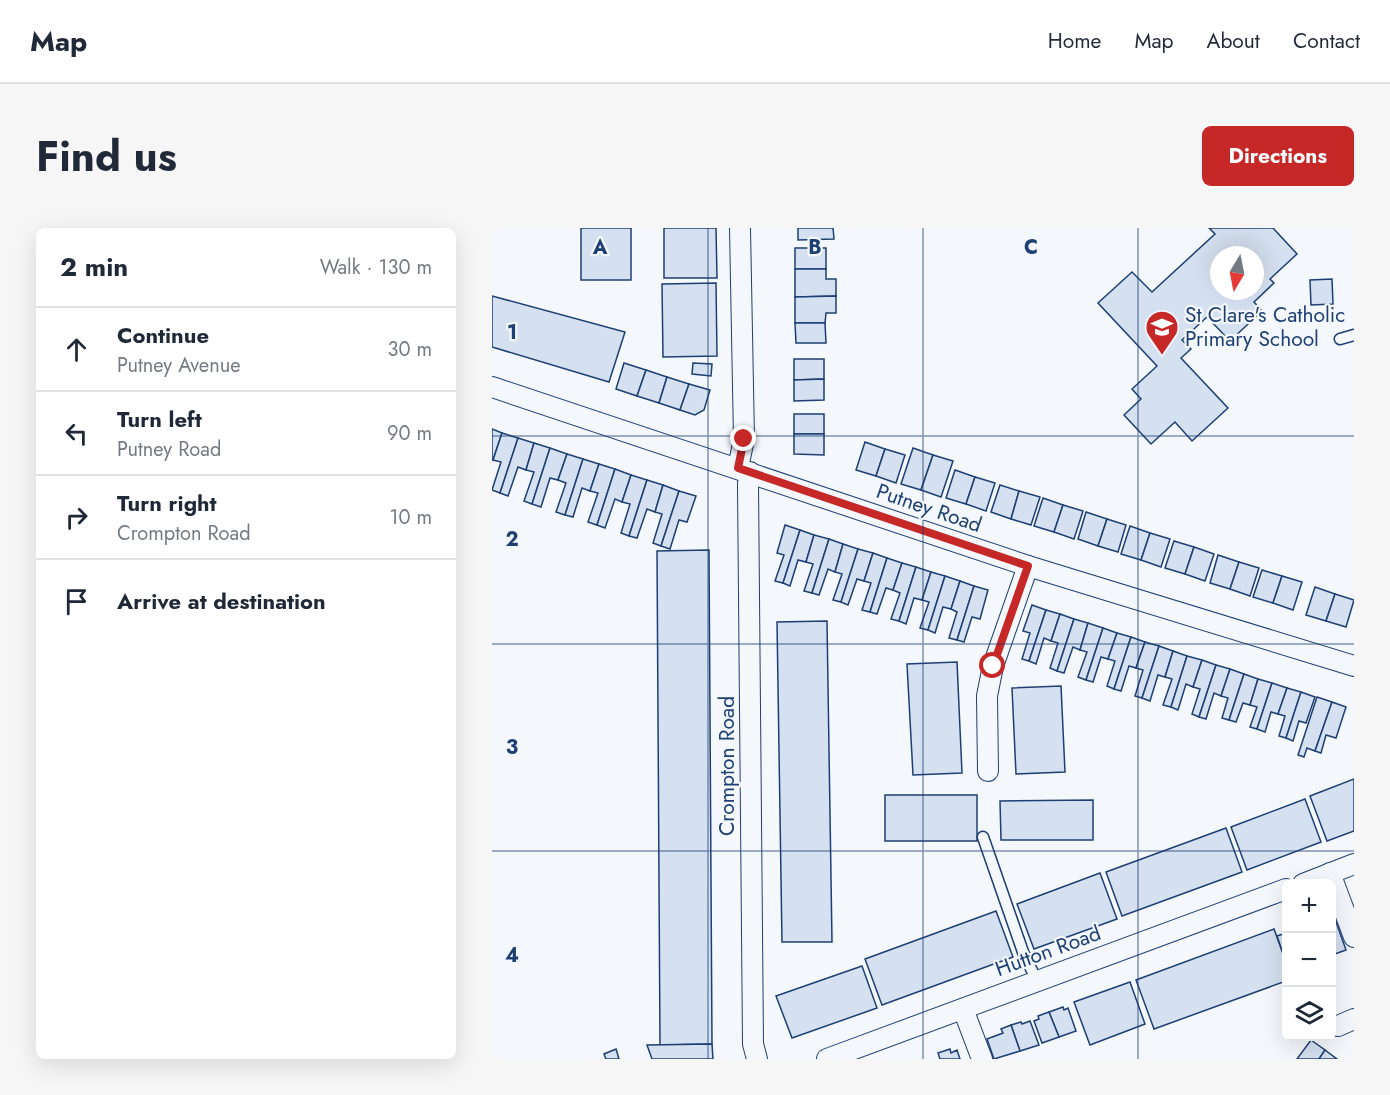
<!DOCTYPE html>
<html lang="en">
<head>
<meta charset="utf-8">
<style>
  body { margin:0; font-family:Jost,sans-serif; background:#f6f6f7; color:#1f2937 }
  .controls { position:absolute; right:18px; bottom:18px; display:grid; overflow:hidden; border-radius:9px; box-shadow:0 6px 24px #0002 }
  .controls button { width:54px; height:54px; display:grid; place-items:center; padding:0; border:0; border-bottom:2px solid #e0e1e3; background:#fff; color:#1f2937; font:30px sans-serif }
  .compass { position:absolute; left:718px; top:18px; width:54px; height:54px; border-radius:50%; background:#fff; box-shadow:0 6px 24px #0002; rotate:190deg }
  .stop { position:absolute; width:18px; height:18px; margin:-14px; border:4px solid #c62828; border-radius:50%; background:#fff }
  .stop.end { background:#c62828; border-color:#fff; box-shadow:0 2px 6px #0008 }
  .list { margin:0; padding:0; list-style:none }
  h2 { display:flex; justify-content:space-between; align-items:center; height:78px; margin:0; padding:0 24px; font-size:26px }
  h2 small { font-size:20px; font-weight:400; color:#747a83 }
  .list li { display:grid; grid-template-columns:39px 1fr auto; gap:18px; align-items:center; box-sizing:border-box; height:84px; padding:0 24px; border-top:2px solid #e0e1e3 }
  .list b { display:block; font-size:22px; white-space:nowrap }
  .list p { margin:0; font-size:20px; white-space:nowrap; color:#747a83 }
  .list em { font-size:20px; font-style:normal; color:#747a83 }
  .icon { flex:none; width:33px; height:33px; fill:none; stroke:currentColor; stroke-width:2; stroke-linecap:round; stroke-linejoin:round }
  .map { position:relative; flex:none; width:862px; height:831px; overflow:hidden; border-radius:9px }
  header { display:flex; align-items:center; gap:36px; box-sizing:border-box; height:84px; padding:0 30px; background:#fff; border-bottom:2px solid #e0e1e3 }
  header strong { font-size:28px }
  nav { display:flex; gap:33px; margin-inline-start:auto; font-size:21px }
  .intro { display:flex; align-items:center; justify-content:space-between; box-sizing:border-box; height:144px; padding:0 36px }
  h1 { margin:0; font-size:42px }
  .button { padding:15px 27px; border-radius:9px; background:#c62828; color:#fff; font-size:21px; font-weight:700 }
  main { display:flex; gap:36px; padding:0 36px }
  aside { flex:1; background:#fff; border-radius:9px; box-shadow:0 6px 24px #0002 }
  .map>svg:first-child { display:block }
  .building { fill:#d5e0f0; stroke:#1d3f73; stroke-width:1.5; fill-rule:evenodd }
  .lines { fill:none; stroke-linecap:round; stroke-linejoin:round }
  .service-casing { stroke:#1d3f73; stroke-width:13 }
  .minor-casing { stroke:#1d3f73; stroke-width:22 }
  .service { stroke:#f4f7fb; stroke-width:10 }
  .minor { stroke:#f4f7fb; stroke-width:20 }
  .route { stroke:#c62828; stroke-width:8 }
  .grid { fill:none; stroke:#1d3f73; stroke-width:1.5; stroke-opacity:0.55 }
  .labels { text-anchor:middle; stroke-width:4.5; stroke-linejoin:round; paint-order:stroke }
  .poi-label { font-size:21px; fill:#1d3f73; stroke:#f4f7fb; text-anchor:start }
  .street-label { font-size:21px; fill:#1d3f73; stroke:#f4f7fb }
  .grid-label { font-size:20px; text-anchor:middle; font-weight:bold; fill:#1d3f73; stroke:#f4f7fb; stroke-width:4.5; stroke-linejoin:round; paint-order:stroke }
</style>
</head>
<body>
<header>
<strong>Map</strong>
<nav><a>Home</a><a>Map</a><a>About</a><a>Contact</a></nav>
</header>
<div class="intro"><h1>Find us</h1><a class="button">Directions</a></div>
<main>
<aside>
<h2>2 min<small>Walk · 130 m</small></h2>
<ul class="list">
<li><svg class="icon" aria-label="ahead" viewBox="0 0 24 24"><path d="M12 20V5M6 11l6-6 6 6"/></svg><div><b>Continue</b><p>Putney Avenue</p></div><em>30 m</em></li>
<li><svg class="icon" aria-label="left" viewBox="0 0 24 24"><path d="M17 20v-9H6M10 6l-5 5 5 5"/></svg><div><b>Turn left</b><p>Putney Road</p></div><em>90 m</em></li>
<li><svg class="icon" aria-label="right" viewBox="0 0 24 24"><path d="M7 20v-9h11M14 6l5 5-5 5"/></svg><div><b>Turn right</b><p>Crompton Road</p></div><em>10 m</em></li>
<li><svg class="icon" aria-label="arrive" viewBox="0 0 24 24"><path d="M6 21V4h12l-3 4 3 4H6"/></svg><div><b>Arrive at destination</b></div></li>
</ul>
</aside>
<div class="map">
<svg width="862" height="831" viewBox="0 0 862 831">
  <rect width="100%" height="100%" fill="#f4f7fb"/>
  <g class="building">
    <rect x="89" y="0" width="50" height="52"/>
    <polygon points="172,0 224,0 225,50 172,50"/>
    <polygon points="306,0 341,0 342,11 306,12"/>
    <path d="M 717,0 L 781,0 L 805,26 L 778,51 L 782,55 L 762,74 L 770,83 L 738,113 L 715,89 L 690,112 L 699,121 L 689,130 L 736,180 L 700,213 L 683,194 L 659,216 L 632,187 L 649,171 L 640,161 L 665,138 L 606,75 L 640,44 L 660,64 L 723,6 ZM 727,27 L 763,27 L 763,63 L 727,63 Z"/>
    <rect x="303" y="20" width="31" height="21"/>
    <polygon points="303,41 334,41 334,51 344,51 344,68 303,69"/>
    <polygon points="840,51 841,76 819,77 818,52"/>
    <polygon points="224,55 225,128 171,129 170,56"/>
    <polygon points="0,68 133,104 117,154 0,119"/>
    <polygon points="344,68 344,85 334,85 333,95 303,95 303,69"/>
    <polygon points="303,95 333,95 334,115 304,115"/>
    <polygon points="302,131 332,131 332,151 302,152"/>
    <polygon points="132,135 154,142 145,168 124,161"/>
    <polygon points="201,135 220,136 219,148 200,146"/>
    <polygon points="154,142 175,149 167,175 145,168"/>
    <polygon points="175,149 197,156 188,182 167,175"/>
    <polygon points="332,151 332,172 302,173 302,152"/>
    <polygon points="197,156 218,162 212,182 203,187 188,182"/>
    <rect x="302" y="186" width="30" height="20"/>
    <polygon points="0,201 10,205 1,232 0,231"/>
    <polygon points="10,205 26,210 8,265 0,262 9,234 1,232"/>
    <polygon points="302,206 332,206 332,227 302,226"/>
    <polygon points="26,210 42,215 34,242 26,239 16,268 8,265"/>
    <polygon points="373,214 393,221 384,248 364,242"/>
    <polygon points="42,215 58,220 40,276 32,273 42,244 34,242"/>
    <polygon points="58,220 75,226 66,252 58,250 49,279 40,276"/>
    <polygon points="421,220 441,227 429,262 409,256"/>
    <polygon points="393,221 413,227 404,255 384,248"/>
    <polygon points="75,226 91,231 73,287 64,284 74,255 66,252"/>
    <polygon points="441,227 461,233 449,269 429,262"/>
    <polygon points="91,231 107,236 98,263 90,260 81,289 73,287"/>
    <polygon points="107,236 123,241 105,297 96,294 106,265 98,263"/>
    <polygon points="123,241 139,247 130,274 123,271 113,300 105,297"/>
    <polygon points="463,242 483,249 474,276 454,270"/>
    <polygon points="139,247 155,252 137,308 129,305 138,276 130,274"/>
    <polygon points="483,249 503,255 494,283 474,276"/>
    <polygon points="155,252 171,257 163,284 155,281 145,310 137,308"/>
    <polygon points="171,257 187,263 169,318 161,315 170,286 163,284"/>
    <polygon points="508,257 527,263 519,291 499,284"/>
    <polygon points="187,263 204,268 195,294 187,292 178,321 169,318"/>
    <polygon points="527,263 548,269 539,297 519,291"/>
    <polygon points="551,270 571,277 562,304 542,298"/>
    <polygon points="571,277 591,283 582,311 562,304"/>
    <polygon points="594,284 615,291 606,318 586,311"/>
    <polygon points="615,291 634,297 626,324 606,318"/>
    <polygon points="293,297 308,302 291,355 283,353 292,327 285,325"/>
    <polygon points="638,298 658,305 649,332 629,326"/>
    <polygon points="308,302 322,307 314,334 306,332 298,358 291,355"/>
    <polygon points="658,305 678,311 669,339 649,332"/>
    <polygon points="322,307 337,311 320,365 312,363 321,336 314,334"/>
    <polygon points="337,311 351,316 343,344 336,341 327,367 320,365"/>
    <polygon points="682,313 702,319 693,346 673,340"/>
    <polygon points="351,316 366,321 349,374 341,372 350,346 343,344"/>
    <polygon points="702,319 722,326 713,353 693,346"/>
    <polygon points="366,321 381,325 372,353 365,351 356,377 349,374"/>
    <polygon points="217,322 220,816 168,817 165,323"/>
    <polygon points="381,325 395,330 378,384 370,382 379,355 372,353"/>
    <polygon points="726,327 747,334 738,361 718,355"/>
    <polygon points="395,330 410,335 401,362 394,360 385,386 378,384"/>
    <polygon points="747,334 767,340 758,368 738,361"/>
    <polygon points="410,335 424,339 407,393 399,391 408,365 401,362"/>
    <polygon points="424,339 439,344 430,372 422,370 414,396 407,393"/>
    <polygon points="770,342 790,348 781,375 761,369"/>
    <polygon points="439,344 453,348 436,402 428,400 437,374 430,372"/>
    <polygon points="453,348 468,353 459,381 451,379 443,405 436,402"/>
    <polygon points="790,348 810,354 801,382 781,375"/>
    <polygon points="468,353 482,358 465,412 457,410 465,384 459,381"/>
    <polygon points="482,358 496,362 488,391 480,389 472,414 465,412"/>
    <polygon points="823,359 843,366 834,393 814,387"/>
    <polygon points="843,366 862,372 854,399 834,393"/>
    <polygon points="540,377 554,382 537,433 530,431 538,405 531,403"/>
    <polygon points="554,382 568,386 559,413 552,410 544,436 537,433"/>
    <polygon points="568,386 582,391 565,443 558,440 566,415 559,413"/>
    <polygon points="582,391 596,395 588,422 581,419 572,445 565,443"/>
    <polygon points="335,393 340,714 290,714 285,394"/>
    <polygon points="596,395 611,400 594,452 586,449 595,424 588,422"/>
    <polygon points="611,400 625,405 616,431 609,429 601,454 594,452"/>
    <polygon points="625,405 639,409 622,461 615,458 623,433 616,431"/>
    <polygon points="639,409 653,414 644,440 637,438 629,463 622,461"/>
    <polygon points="653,414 667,418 650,470 643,468 651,442 644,440"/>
    <polygon points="667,418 681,423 673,449 666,447 658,473 650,470"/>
    <polygon points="681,423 695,428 679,479 671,477 680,451 673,449"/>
    <polygon points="695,428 710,432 701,459 694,456 686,482 679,479"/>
    <polygon points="710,432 724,437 707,489 700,486 708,461 701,459"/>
    <polygon points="465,434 470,545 421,547 415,436"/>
    <polygon points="724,437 738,441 729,468 722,465 714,491 707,489"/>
    <polygon points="738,441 752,446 737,492 730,490 736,470 729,468"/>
    <polygon points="752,446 766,451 758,477 751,475 744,494 737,492"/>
    <polygon points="766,451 780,455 765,501 758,499 765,479 758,477"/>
    <polygon points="780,455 795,460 786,486 779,484 773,504 765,501"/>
    <polygon points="569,458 573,544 524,546 520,460"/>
    <polygon points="795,460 809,464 794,510 787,508 793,488 786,486"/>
    <polygon points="809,464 823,469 814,495 807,493 801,513 794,510"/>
    <polygon points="825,469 840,474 823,523 815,520 812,529 806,527"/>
    <polygon points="840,474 854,479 844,510 834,507 829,525 823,523"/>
    <polygon points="862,551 862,603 835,613 818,568"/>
    <rect x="393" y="567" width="92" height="46"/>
    <polygon points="813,571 829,614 755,642 739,599"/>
    <polygon points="601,572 601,612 509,612 508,573"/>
    <polygon points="734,600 750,644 630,688 614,644"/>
    <polygon points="608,645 625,691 542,721 525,676"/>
    <polygon points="504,683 521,729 390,777 373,731"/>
    <polygon points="840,688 842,688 854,722 840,727"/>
    <polygon points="782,701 794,734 794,753 662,801 644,752"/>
    <polygon points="794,705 794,734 785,708"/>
    <polygon points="370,738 385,780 300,810 284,768"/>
    <polygon points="638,754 653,796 598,817 582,774"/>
    <polygon points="571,779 572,782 576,780 584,803 567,809 557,784"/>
    <polygon points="557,784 567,809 550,815 542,793 547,791 546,788"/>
    <polygon points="538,793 547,817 528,823 519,797 529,794 530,796"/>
    <polygon points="519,797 528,823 502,831 495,811 511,805 509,801"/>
    <polygon points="819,812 833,822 827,831 805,831"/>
    <polygon points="220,816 221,831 160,831 155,817"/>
    <polygon points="124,821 127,831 114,831 112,826"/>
    <polygon points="458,821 459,825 465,822 468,831 448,831 446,825"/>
    <polygon points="833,822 845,831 827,831"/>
  </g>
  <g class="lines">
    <g class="service-casing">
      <g id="service">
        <polyline points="848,111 862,107"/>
        <polyline points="491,609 531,724 545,753"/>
      </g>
    </g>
    <g class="minor-casing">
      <g id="minor">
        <polyline points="0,159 536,338 862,438"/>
        <polyline points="246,240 252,211 248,0"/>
        <polyline points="258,244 256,256 261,816 265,831"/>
        <polyline points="496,543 495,468 501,438 536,338"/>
        <polyline points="838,645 862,709"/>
        <polyline points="811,656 862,636"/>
        <polyline points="471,781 490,831"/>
        <polyline points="846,798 862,791"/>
        <polyline points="335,831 794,661"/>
      </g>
    </g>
    <use href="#service" class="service"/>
    <use href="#minor" class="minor"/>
  </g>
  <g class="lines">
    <polyline class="route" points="252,211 246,240 536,338 501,438"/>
  </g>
  <path class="grid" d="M 216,0 L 216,831M 431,0 L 431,831M 646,0 L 646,831M 0,208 L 862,208M 0,416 L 862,416M 0,623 L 862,623"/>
  <defs>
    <g id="school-pin" transform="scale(1.725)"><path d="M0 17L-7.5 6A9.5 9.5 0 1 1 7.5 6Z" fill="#c62828" stroke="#f4f7fb"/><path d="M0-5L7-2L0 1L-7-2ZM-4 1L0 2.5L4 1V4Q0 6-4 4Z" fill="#fff"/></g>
  </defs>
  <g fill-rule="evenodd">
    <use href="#school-pin" x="670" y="99"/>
  </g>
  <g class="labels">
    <g class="poi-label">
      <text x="693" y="94">St Clare's Catholic<tspan x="693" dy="24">Primary School</tspan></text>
    </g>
    <g class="street-label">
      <text transform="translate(437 280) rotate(19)" y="7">Putney Road</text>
      <text transform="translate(235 538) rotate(-90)" y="7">Crompton Road</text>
      <text transform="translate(556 723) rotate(-20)" y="7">Hutton Road</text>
    </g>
  </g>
  <g class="grid-label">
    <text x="108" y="26">A</text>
    <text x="323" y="26">B</text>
    <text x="539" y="26">C</text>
    <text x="20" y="111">1</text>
    <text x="20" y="318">2</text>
    <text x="20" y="526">3</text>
    <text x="20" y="734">4</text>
  </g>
</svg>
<div class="controls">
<button>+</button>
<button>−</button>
<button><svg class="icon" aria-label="layers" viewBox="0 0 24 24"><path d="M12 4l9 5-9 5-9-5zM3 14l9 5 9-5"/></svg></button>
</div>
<svg class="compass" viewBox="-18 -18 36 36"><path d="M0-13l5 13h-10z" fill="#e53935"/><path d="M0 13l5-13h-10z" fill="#747a83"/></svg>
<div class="stop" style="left:501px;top:438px"></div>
<div class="stop end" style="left:252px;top:211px"></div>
</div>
</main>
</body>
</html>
